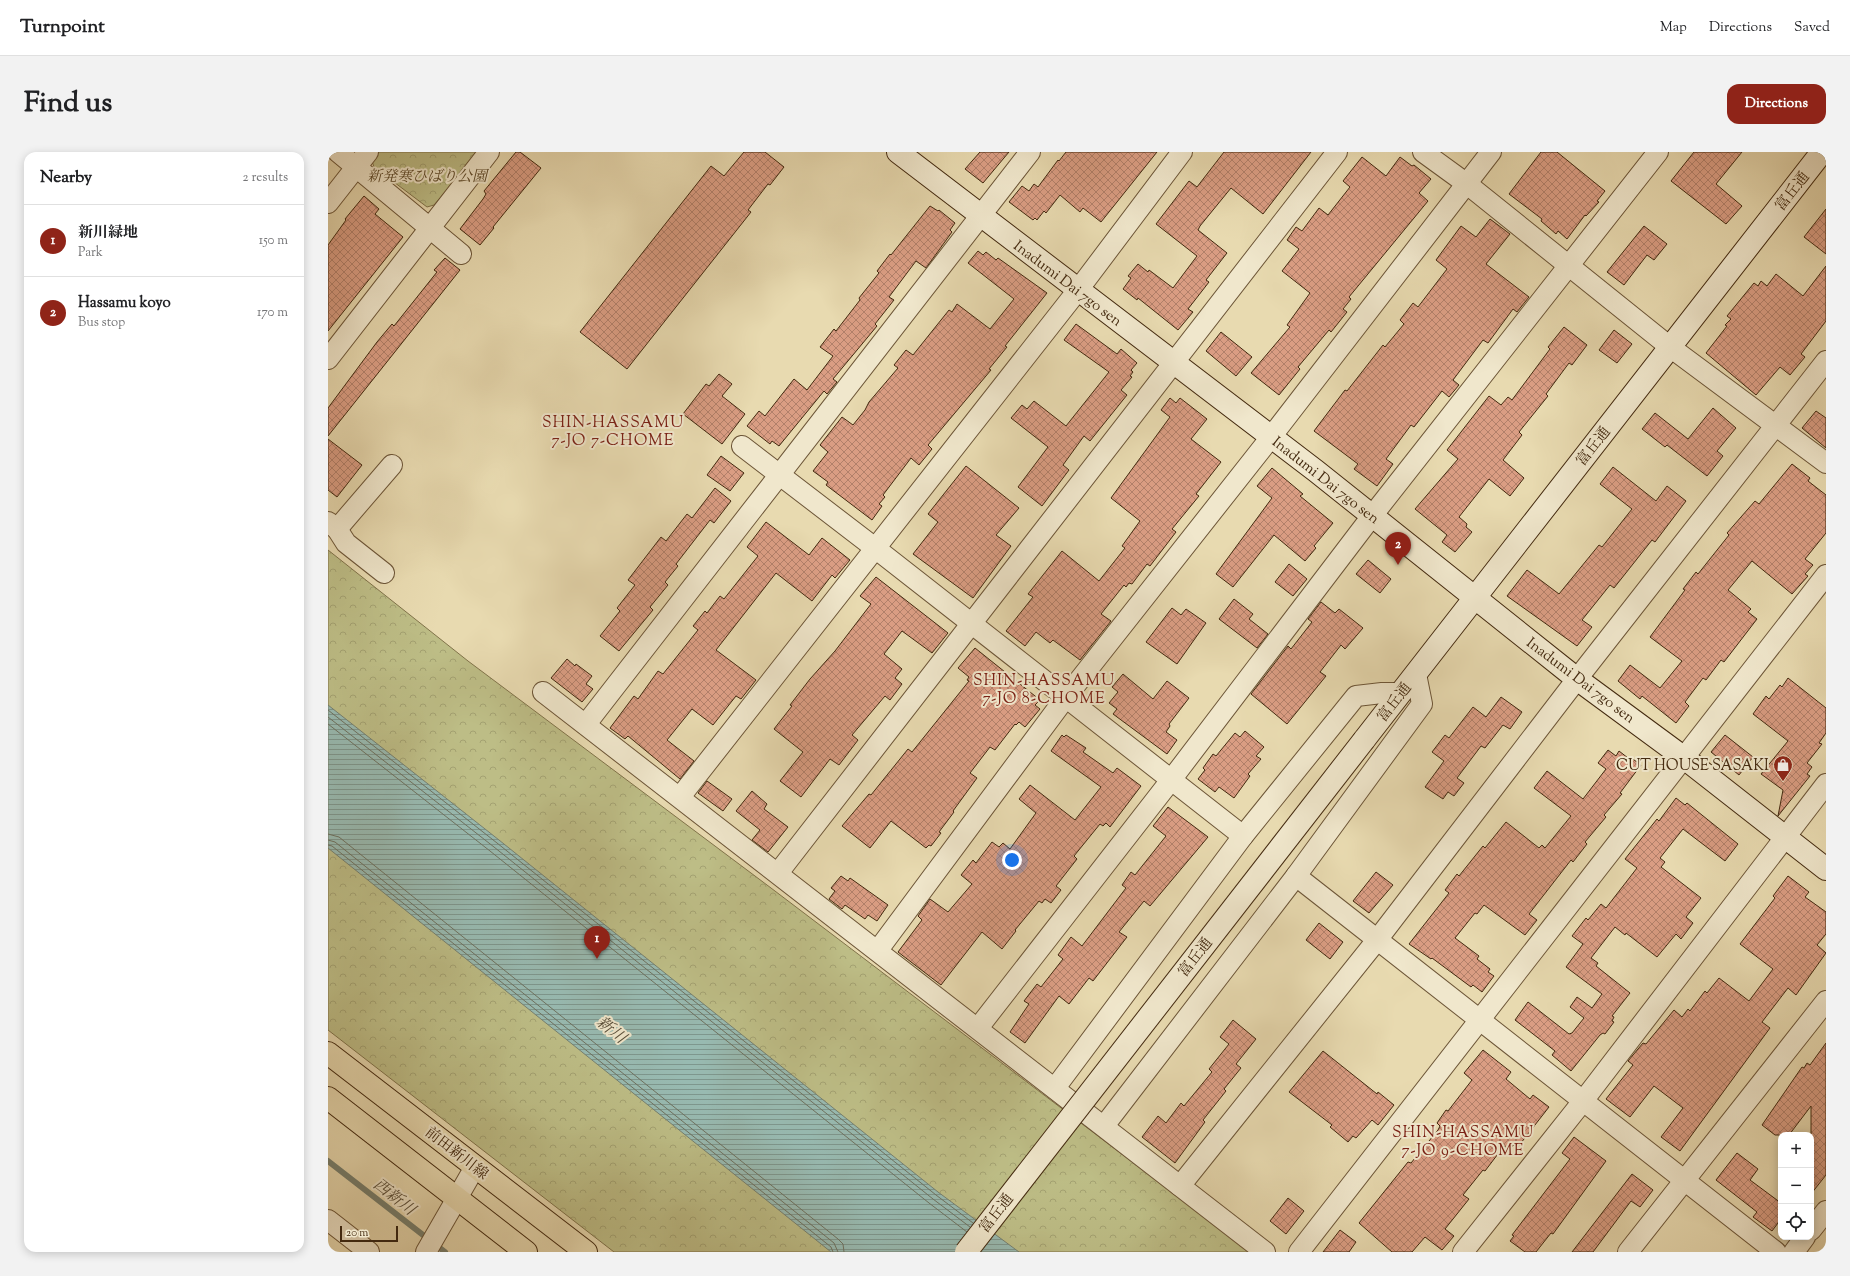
<!DOCTYPE html>
<html lang="en">
<head>
<meta charset="utf-8">
<style>
  body { margin:0; font-family:"Sorts Mill Goudy","Noto Serif JP",serif; background:#f2f2f2; color:#202124 }
  .controls { position:absolute; right:12px; bottom:12px; display:grid; overflow:hidden; border-radius:8px; box-shadow:0 2px 10px #0003 }
  .controls button { width:36px; height:36px; display:grid; place-items:center; padding:0; border:0; border-bottom:1px solid #e0e0e0; background:#fff; color:#202124; font:20px sans-serif }
  .scale { position:absolute; left:12px; bottom:10px; width:58px; box-sizing:border-box; padding-left:4px; border:2px solid #43290f; border-top:0; font-size:11px; line-height:14px; white-space:nowrap; color:#43290f; -webkit-text-stroke:3px #f0e7cc; paint-order:stroke }
  .you { position:absolute; left:684px; top:708px; width:14px; height:14px; margin:-10px; border:3px solid #fff; border-radius:50%; background:#1a73e8; box-shadow:0 0 0 6px #1a73e833 }
  .badge { display:grid; place-items:center; width:26px; height:26px; border-radius:50%; background:#8f2418; color:#fff; font-size:13px; font-weight:700 }
  .pin { position:absolute; translate:-50% -33px; filter:drop-shadow(0 1px 2px #0008) }
  .pin::after { content:''; position:absolute; top:21px; width:14px; height:12px; background:inherit; clip-path:polygon(0 0,100% 0,50% 100%) }
  .list { margin:0; padding:0; list-style:none }
  h2 { display:flex; justify-content:space-between; align-items:center; height:52px; margin:0; padding:0 16px; font-size:17px }
  h2 small { font-size:13px; font-weight:400; color:#757577 }
  .list li { display:grid; grid-template-columns:26px 1fr auto; gap:12px; align-items:center; box-sizing:border-box; height:72px; padding:0 16px; border-top:1px solid #e0e0e0 }
  .list b { display:block; font-size:15px; white-space:nowrap }
  .list p { margin:0; font-size:13px; white-space:nowrap; color:#757577 }
  .list em { font-size:13px; font-style:normal; color:#757577 }
  .icon { flex:none; width:22px; height:22px; fill:none; stroke:currentColor; stroke-width:2; stroke-linecap:round; stroke-linejoin:round }
  .map { position:relative; flex:none; width:1498px; height:1100px; overflow:hidden; border-radius:12px }
  header { display:flex; align-items:center; gap:24px; box-sizing:border-box; height:56px; padding:0 20px; background:#fff; border-bottom:1px solid #e0e0e0 }
  header strong { font-size:19px }
  nav { display:flex; gap:22px; margin-inline-start:auto; font-size:14px }
  .intro { display:flex; align-items:center; justify-content:space-between; box-sizing:border-box; height:96px; padding:0 24px }
  h1 { margin:0; font-size:28px }
  .button { padding:10px 18px; border-radius:12px; background:#8f2418; color:#fff; font-size:14px; font-weight:700 }
  main { display:flex; gap:24px; padding:0 24px }
  aside { flex:1; background:#fff; border-radius:12px; box-shadow:0 2px 10px #0003 }
  .map>svg:first-child { display:block }
  .park { fill:url(#park-crowns); stroke:#80734a }
  .water { fill:url(#water-rules); stroke:#768070 }
  .lines { fill:none; stroke-linecap:round; stroke-linejoin:round }
  .shore { stroke:#6e7260; stroke-width:1 }
  .stream { stroke:#768070; stroke-width:6 }
  .building { fill:url(#building-cross-hatch); stroke:#43290f }
  .street-casing { stroke:#6c5537; stroke-width:22 }
  .secondary-casing { stroke:#43290f; stroke-width:24 }
  .primary-casing { stroke:#43290f; stroke-width:24 }
  .street { stroke:#f0e7cc; stroke-width:20 }
  .secondary { stroke:#f0e7cc; stroke-width:22 }
  .primary { stroke:#e8dab0; stroke-width:22 }
  .secondary-bridge-casing { stroke:#43290f; stroke-width:24; stroke-linecap:butt }
  .secondary-bridge { stroke:#f0e7cc; stroke-width:22 }
  .labels { text-anchor:middle; stroke-width:4; stroke-linejoin:round; paint-order:stroke }
  .park-label { font-size:15px; font-style:italic; fill:#5b4727; stroke:#f0e7cc }
  .street-label { font-size:15px; fill:#43290f; stroke:#f0e7cc }
  .poi-label { font-size:15px; fill:#43290f; stroke:#f0e7cc; text-anchor:end }
  .neighbourhood-label { font-size:16px; letter-spacing:1px; fill:#7a1f14; stroke:#f0e7cc }
  .water-label { font-size:16px; font-style:italic; fill:#584d38; stroke:#f0e7cc }
</style>
</head>
<body>
<header>
<strong>Turnpoint</strong>
<nav><a>Map</a><a>Directions</a><a>Saved</a></nav>
</header>
<div class="intro"><h1>Find us</h1><a class="button">Directions</a></div>
<main>
<aside>
<h2>Nearby<small>2 results</small></h2>
<ul class="list">
<li><span class="badge">1</span><div><b>新川緑地</b><p>Park</p></div><em>150 m</em></li>
<li><span class="badge">2</span><div><b>Hassamu koyo</b><p>Bus stop</p></div><em>170 m</em></li>
</ul>
</aside>
<div class="map">
<svg width="1498" height="1100" viewBox="0 0 1498 1100">
  <defs>
    <pattern id="park-crowns" width="20" height="18" patternUnits="userSpaceOnUse"><rect width="20" height="18" fill="#bdbd86"/><path d="M2 6a3 3 0 1 1 6 0M12 15a3 3 0 1 1 6 0" fill="none" stroke="#a4a272"/></pattern>
    <pattern id="water-rules" width="6" height="5" patternUnits="userSpaceOnUse"><rect width="6" height="5" fill="#98bab1"/><path d="M0 2.5h6" fill="none" stroke="#7e978e"/></pattern>
    <pattern id="building-cross-hatch" width="8" height="8" patternUnits="userSpaceOnUse"><rect width="8" height="8" fill="#da9d83"/><path d="M0 0l8 8M0 8l8-8" fill="none" stroke="#b2806a"/></pattern>
  </defs>
  <rect width="100%" height="100%" fill="#e8dab0"/>
  <filter id="stains"><feTurbulence type="fractalNoise" baseFrequency=".005" numOctaves="4"/><feColorMatrix values="0 0 0 0 .2 0 0 0 0 .09 0 0 0 0 .02 0 0 0 .5 -.17"/></filter>
  <radialGradient id="worn" r=".72"><stop offset=".6" stop-color="#630" stop-opacity="0"/><stop offset="1" stop-color="#630" stop-opacity=".3"/></radialGradient>
  <g class="park">
    <polygon points="51,0 148,0 150,2 106,53 99,55 46,15 44,9"/>
    <polygon points="0,398 140,509 443,736 923,1100 286,1100 0,878"/>
  </g>
  <polygon class="water" points="0,553 171,688 610,1040 691,1100 503,1100 0,696"/>
  <g class="lines">
    <g class="shore">
      <polyline points="0,558 169,691 608,1043 645,1071"/>
      <polyline points="0,565 166,695 605,1047 642,1075"/>
      <polyline points="0,572 162,699 601,1051 639,1080"/>
      <polyline points="0,682 11,685 510,1087 515,1092 516,1100"/>
      <polyline points="0,688 7,690 506,1091 510,1100"/>
      <polyline points="0,693 4,694 503,1095 505,1100"/>
    </g>
    <polyline class="stream" points="0,1009 117,1100"/>
  </g>
  <g class="building">
    <polygon points="188,0 192,0 213,16 165,75 166,76 152,93 132,77 155,47 158,42 156,39"/>
    <polygon points="416,0 437,0 456,15 442,33 440,32 420,58 423,60 299,217 252,180 383,14 396,24"/>
    <polygon points="652,0 681,0 655,31 637,17"/>
    <polygon points="738,0 829,0 773,70 755,56 752,60 732,43 718,61 716,59 709,68 707,66 705,68 681,50 694,34 701,39 706,32 710,35 730,8 731,9"/>
    <polygon points="896,0 983,0 935,62 903,36 872,74 870,78 899,101 878,128 881,130 860,157 865,160 850,178 810,146 809,148 795,137 803,126 800,124 810,112 820,120 821,118 845,136 869,104 828,72 861,29 869,35"/>
    <polygon points="1213,0 1229,0 1277,39 1269,49 1271,50 1258,64 1257,63 1239,87 1230,79 1228,82 1213,69 1214,67 1181,42"/>
    <polygon points="1366,0 1414,0 1388,32 1414,54 1398,72 1343,29"/>
    <polygon points="1034,5 1058,24 1072,5 1084,14 1086,13 1103,27 1091,41 1100,49 1021,145 1023,147 1015,157 1019,160 1003,180 1001,178 970,215 972,217 951,243 923,221 962,175 959,173 982,141 954,119 971,97 959,88 968,75 974,79 991,56 1000,63 1022,35 1015,29"/>
    <polygon points="36,44 51,57 47,62 75,85 0,179 0,93 18,68 17,67"/>
    <polygon points="602,54 610,59 611,58 627,71 622,78 624,80 598,116 588,109 561,145 566,148 547,172 549,174 505,227 509,230 499,242 496,239 451,294 444,289 442,292 419,274 431,259 437,264 466,227 479,238 505,204 492,195 506,177 508,179 532,148 531,146 551,121 549,119 562,102 563,103"/>
    <polygon points="1498,57 1498,102 1476,85"/>
    <polygon points="1162,67 1182,82 1158,112 1201,145 1189,160 1185,157 1160,191 1155,188 1125,228 1131,233 1121,245 1114,239 1086,275 1083,273 1058,307 1065,312 1049,334 1026,317 1030,312 986,279 1017,238 1019,239 1055,193 1057,195 1076,172 1072,168 1085,151 1090,155 1119,117 1108,108 1133,74 1148,85"/>
    <polygon points="1316,74 1339,92 1326,108 1319,103 1296,133 1279,120"/>
    <polygon points="650,99 655,103 658,100 668,108 670,106 719,141 677,194 679,195 661,217 663,218 600,293 604,297 591,313 583,306 555,343 557,345 551,352 554,354 544,368 498,333 500,330 485,319 500,300 492,293 514,265 525,273 537,258 541,250 570,216 566,213 578,198 585,203 621,158 624,160 629,152 662,177 686,147 640,111"/>
    <polygon points="117,106 132,118 0,284 0,256 49,190 64,172 66,174 109,120 106,118"/>
    <polygon points="1498,114 1498,169 1473,202 1477,205 1462,223 1452,215 1428,243 1378,201 1399,174 1397,173 1403,167 1399,164 1426,131 1430,134 1433,129 1439,134 1448,122 1475,144"/>
    <polygon points="748,172 789,202 793,197 809,211 803,218 805,220 802,224 804,225 793,238 799,243 762,289 756,284 735,313 741,318 714,354 690,335 720,295 683,266 694,253 699,257 706,249 738,274 781,220 736,188"/>
    <polygon points="1236,175 1259,193 1244,213 1241,211 1218,242 1220,244 1191,280 1194,283 1175,308 1196,326 1182,344 1161,327 1131,365 1139,372 1138,375 1144,380 1127,400 1114,390 1119,383 1087,357 1130,307 1119,298 1161,244 1173,253 1180,245 1184,248 1222,197 1220,195"/>
    <polygon points="1286,178 1304,192 1289,211 1271,198"/>
    <polygon points="893,180 924,205 908,224 878,199"/>
    <polygon points="391,222 404,232 394,244 417,262 394,292 355,262 378,232 381,234"/>
    <polygon points="842,246 848,251 852,246 879,267 863,287 893,310 868,342 871,344 844,377 848,380 822,414 819,412 804,432 801,431 798,435 796,433 773,462 783,469 752,508 725,488 722,491 708,480 697,494 678,479 705,445 700,442 734,399 771,429 797,396 794,394 812,369 783,346 842,265 833,258"/>
    <polygon points="1385,256 1408,276 1389,299 1395,304 1379,324 1339,293 1337,295 1314,277 1327,261 1360,287"/>
    <polygon points="1488,259 1498,266 1498,296 1474,276"/>
    <polygon points="0,287 34,313 9,345 0,338"/>
    <polygon points="393,304 416,321 402,339 379,323"/>
    <polygon points="1464,312 1482,326 1480,329 1498,343 1498,381 1477,407 1485,413 1477,422 1480,424 1464,442 1424,409 1400,438 1423,457 1420,460 1429,467 1396,510 1393,508 1378,528 1375,526 1357,550 1361,554 1348,571 1314,544 1312,547 1290,529 1302,513 1332,536 1354,509 1322,485 1357,438 1355,437 1368,420 1370,422 1401,383 1399,381 1427,349 1431,352"/>
    <polygon points="638,314 691,356 668,383 683,394 645,446 585,402 610,370 600,362"/>
    <polygon points="1285,315 1328,349 1339,334 1358,349 1327,390 1324,388 1286,436 1282,433 1254,468 1264,475 1249,494 1179,444 1199,418 1231,442 1271,393 1274,395 1304,357 1272,332"/>
    <polygon points="944,316 975,342 972,344 1005,371 986,394 988,396 977,409 946,383 905,435 888,422 944,346 929,334"/>
    <polygon points="387,336 403,349 386,371 382,368 348,412 350,414 337,430 340,433 322,455 325,458 291,499 272,484 292,459 289,456 307,433 300,428 333,385 338,389 359,362 364,366"/>
    <polygon points="438,370 481,403 494,386 522,408 507,426 504,423 484,449 448,421 388,498 428,528 413,547 408,544 385,573 364,557 339,588 366,609 352,627 300,584 297,587 282,576 306,544 310,547 330,519 335,522 370,478 365,474 377,459 379,461 392,444 396,447 430,404 419,395"/>
    <polygon points="1040,408 1063,427 1052,441 1028,422"/>
    <polygon points="961,412 979,427 965,444 947,430"/>
    <polygon points="548,425 620,481 604,501 574,479 556,502 574,517 567,526 574,532 562,548 557,544 524,583 530,588 511,613 502,607 473,645 452,629 475,600 446,577 464,554 462,553 482,527 507,499 543,452 532,444"/>
    <polygon points="906,447 925,462 921,467 940,482 929,496 891,467"/>
    <polygon points="993,450 1007,461 1011,457 1035,476 1017,497 1013,493 992,520 998,524 959,572 923,542 960,494 963,497 984,470 980,467"/>
    <polygon points="844,456 853,463 858,457 878,471 849,512 818,490"/>
    <polygon points="647,496 712,548 707,553 712,557 697,575 691,570 688,573 687,572 667,598 662,595 642,621 649,626 625,659 626,660 611,680 613,681 603,694 601,693 598,696 563,669 542,696 514,674 541,642 543,643 580,597 584,600 641,529 639,528 641,525 630,516"/>
    <polygon points="239,507 247,514 248,512 264,524 258,532 265,537 254,550 223,526"/>
    <polygon points="795,522 825,547 839,529 861,546 841,572 842,574 838,580 849,588 839,602 785,562 789,557 781,551 790,540 784,535"/>
    <polygon points="1460,526 1498,556 1498,581 1491,591 1494,592 1479,611 1484,615 1479,622 1482,624 1450,664 1455,638 1433,622 1460,589 1425,562 1438,544 1441,547 1452,533 1454,535"/>
    <polygon points="1173,545 1194,560 1182,577 1175,573 1157,596 1153,594 1129,626 1136,631 1126,644 1120,640 1115,647 1097,635 1116,609 1104,600 1117,583 1121,586 1145,555 1158,565"/>
    <polygon points="917,579 936,595 928,604 933,607 920,622 922,624 906,646 891,635 887,640 870,627 877,618 875,616 885,602 888,604 907,581 912,585"/>
    <polygon points="734,583 736,585 738,583 758,596 755,600 785,621 789,616 813,634 782,675 778,671 775,674 772,672 746,704 749,707 728,734 733,738 723,751 717,747 714,751 711,749 687,778 688,779 674,797 654,780 613,833 570,800 594,768 590,764 602,747 620,760 644,732 633,723 645,708 648,711 664,690 671,695 675,691 682,697 708,661 691,647 702,633 747,668 773,635 723,599"/>
    <polygon points="1397,583 1425,605 1411,623 1383,600"/>
    <polygon points="1280,598 1288,604 1291,599 1300,606 1302,605 1313,613 1292,641 1294,642 1276,663 1278,665 1257,690 1259,692 1245,710 1243,708 1201,762 1209,768 1197,783 1156,753 1149,762 1147,761 1127,786 1151,804 1149,807 1162,817 1160,820 1166,824 1154,840 1145,833 1143,835 1104,806 1103,807 1081,792 1121,741 1117,738 1129,722 1131,724 1155,694 1157,696 1178,670 1211,696 1214,693 1217,696 1243,664 1206,636 1219,619 1255,647 1278,617 1270,611"/>
    <polygon points="379,629 404,647 395,659 370,641"/>
    <polygon points="424,639 439,652 436,657 460,675 440,700 424,688 432,678 408,659"/>
    <polygon points="1348,646 1357,653 1359,651 1410,692 1397,709 1355,677 1332,706 1337,710 1333,715 1373,746 1358,765 1365,771 1353,787 1348,782 1329,805 1298,781 1297,783 1287,775 1263,806 1270,811 1268,814 1302,841 1284,864 1286,865 1284,869 1286,870 1277,882 1275,881 1272,883 1243,919 1224,903 1227,899 1187,868 1200,850 1241,882 1244,881 1256,866 1242,855 1249,845 1264,856 1274,842 1238,815 1255,792 1244,784 1258,766 1260,768 1273,752 1278,756 1309,716 1297,707 1329,667 1331,669"/>
    <polygon points="840,655 880,685 822,754 816,749 791,780 799,785 765,829 761,826 741,852 731,844 697,891 682,880 701,852 696,849 709,832 713,835 735,807 730,803 743,785 754,794 798,736 794,733 803,720 807,723 838,684 825,674"/>
    <polygon points="1048,720 1065,733 1041,761 1025,749"/>
    <polygon points="513,724 520,729 522,726 560,753 549,769 540,763 537,767 517,753 514,757 501,747 507,739 503,736"/>
    <polygon points="1460,724 1481,740 1477,745 1498,760 1498,782 1489,793 1498,801 1468,843 1460,836 1434,870 1442,876 1352,999 1333,985 1355,956 1326,934 1302,965 1278,947 1305,913 1300,909 1315,891 1318,892 1346,858 1354,865 1360,857 1362,859 1377,839 1379,841 1391,826 1421,849 1445,817 1412,792 1447,746 1445,744"/>
    <polygon points="991,771 1015,790 1002,807 978,788"/>
    <polygon points="905,868 928,887 908,912 913,916 896,937 898,939 875,968 877,970 847,1011 814,985 830,964 838,971 853,951 856,954 884,920 881,917 901,892 892,885"/>
    <polygon points="1498,891 1498,1023 1483,1042 1483,954 1461,983 1447,983 1434,973 1474,915 1476,916 1479,911 1482,913"/>
    <polygon points="1155,898 1183,920 1178,927 1202,947 1205,943 1221,955 1189,996 1185,993 1182,998 1176,994 1157,1019 1155,1018 1135,1043 1141,1047 1117,1077 1126,1084 1114,1098 1097,1085 1084,1100 1064,1100 1031,1071 1080,1010 1083,1011 1110,978 1112,974 1109,971 1118,958 1120,959 1144,928 1136,921"/>
    <polygon points="995,899 1049,942 1050,940 1066,953 1050,973 1044,968 1028,986 1025,984 1020,990 1002,975 1004,973 961,940"/>
    <polygon points="1246,985 1278,1009 1225,1082 1223,1081 1208,1100 1197,1100 1182,1089 1186,1084 1184,1083 1242,1007 1234,1001"/>
    <polygon points="1409,1001 1430,1017 1422,1028 1453,1051 1453,1067 1444,1079 1425,1065 1429,1060 1388,1028"/>
    <polygon points="1304,1022 1325,1038 1312,1055 1303,1049 1265,1100 1244,1100"/>
    <polygon points="960,1046 976,1059 958,1082 942,1069"/>
    <polygon points="1012,1078 1028,1090 1021,1100 995,1100"/>
  </g>
  <g class="lines">
    <g class="street-casing">
      <g id="street">
        <polyline points="10,0 133,102"/>
        <polyline points="1095,0 1139,32 1342,195 1498,311"/>
        <polyline points="0,51 40,0"/>
        <polyline points="0,207 161,0"/>
        <polyline points="414,294 547,396 915,684"/>
        <polyline points="0,370 9,377 64,313"/>
        <polyline points="9,377 18,391 56,421"/>
        <polyline points="215,540 937,1100"/>
        <polyline points="258,572 702,0"/>
        <polyline points="352,645 750,138 854,0"/>
        <polyline points="450,721 1009,0"/>
        <polyline points="968,724 1448,1100"/>
        <polyline points="550,798 738,545 943,285 1163,0"/>
        <polyline points="650,876 843,628 1044,364 1330,0"/>
        <polyline points="727,936 915,684 1028,544 1054,541 1072,541"/>
        <polyline points="776,974 968,724 1094,552 1088,522"/>
        <polyline points="852,1034 1049,788 1249,527 1498,209"/>
        <polyline points="0,1068 41,1100"/>
        <polyline points="1483,1078 1498,1059"/>
        <polyline points="98,1100 147,1015"/>
        <polyline points="971,1100 1498,423"/>
        <polyline points="1135,1100 1255,949 1498,632"/>
        <polyline points="1300,1100 1498,849"/>
        <polyline points="1466,1100 1477,1085"/>
      </g>
    </g>
    <g class="secondary-casing">
      <g id="secondary">
        <polyline points="570,0 988,319 1249,527 1355,605 1498,717"/>
        <polyline points="1036,588 1494,0"/>
      </g>
    </g>
    <g class="primary-casing">
      <g id="primary">
        <polyline points="0,901 258,1100"/>
        <polyline points="0,946 198,1100"/>
      </g>
    </g>
    <use href="#street" class="street"/>
    <use href="#secondary" class="secondary"/>
    <use href="#primary" class="primary"/>
    <g class="secondary-bridge-casing">
      <polyline id="secondary-bridge" points="638,1100 1036,588"/>
    </g>
    <use href="#secondary-bridge" class="secondary-bridge"/>
  </g>
  <defs>
    <g id="shop-pin" transform="scale(1)"><path d="M0 17L-7.5 6A9.5 9.5 0 1 1 7.5 6Z" fill="#8f2418" stroke="#f0e7cc"/><path d="M-5-2.5h2.3a2.7 3.5 0 0 1 5.4 0H5L5.5 6h-11ZM-1.5-2.5h3a1.5 2.3 0 0 0-3 0Z" fill="#fff"/></g>
  </defs>
  <g fill-rule="evenodd">
    <use href="#shop-pin" x="1455" y="613"/>
  </g>
  <g class="labels">
    <g class="park-label">
      <text x="99" y="29">新発寒ひばり公園</text>
    </g>
    <g class="street-label">
      <text transform="translate(1464 39) rotate(-52)" y="5">富丘通</text>
      <text transform="translate(740 131) rotate(37)" y="5">Inadumi Dai 7go sen</text>
      <text transform="translate(1265 294) rotate(-52)" y="5">富丘通</text>
      <text transform="translate(998 328) rotate(38)" y="5">Inadumi Dai 7go sen</text>
      <text transform="translate(1253 528) rotate(37)" y="5">Inadumi Dai 7go sen</text>
      <text transform="translate(1066 550) rotate(-52)" y="5">富丘通</text>
      <text transform="translate(867 805) rotate(-52)" y="5">富丘通</text>
      <text transform="translate(129 1001) rotate(38)" y="5">前田新川線</text>
      <text transform="translate(668 1061) rotate(-52)" y="5">富丘通</text>
    </g>
    <g class="poi-label">
      <text x="1441" y="618">CUT HOUSE SASAKI</text>
    </g>
    <g class="neighbourhood-label">
      <text x="285" y="275">SHIN-HASSAMU<tspan x="285" dy="18">7-JO 7-CHOME</tspan></text>
      <text x="716" y="533">SHIN-HASSAMU<tspan x="716" dy="18">7-JO 8-CHOME</tspan></text>
      <text x="1135" y="985">SHIN-HASSAMU<tspan x="1135" dy="18">7-JO 9-CHOME</tspan></text>
    </g>
    <g class="water-label">
      <text transform="translate(284 877) rotate(39)" y="6">新川</text>
      <text transform="translate(67 1044) rotate(38)" y="6">西新川</text>
    </g>
  </g>
  <rect width="100%" height="100%" filter="url(#stains)"/>
  <rect width="100%" height="100%" fill="url(#worn)"/>
</svg>
<div class="controls">
<button>+</button>
<button>−</button>
<button><svg class="icon" aria-label="locate" viewBox="0 0 24 24"><circle cx="12" cy="12" r="6"/><path d="M12 2v4M12 18v4M2 12h4M18 12h4"/></svg></button>
</div>
<div class="scale">20 m</div>
<div class="you"></div>
<div class="pin badge" style="left:269px;top:807px">1</div>
<div class="pin badge" style="left:1070px;top:413px">2</div>
</div>
</main>
</body>
</html>
